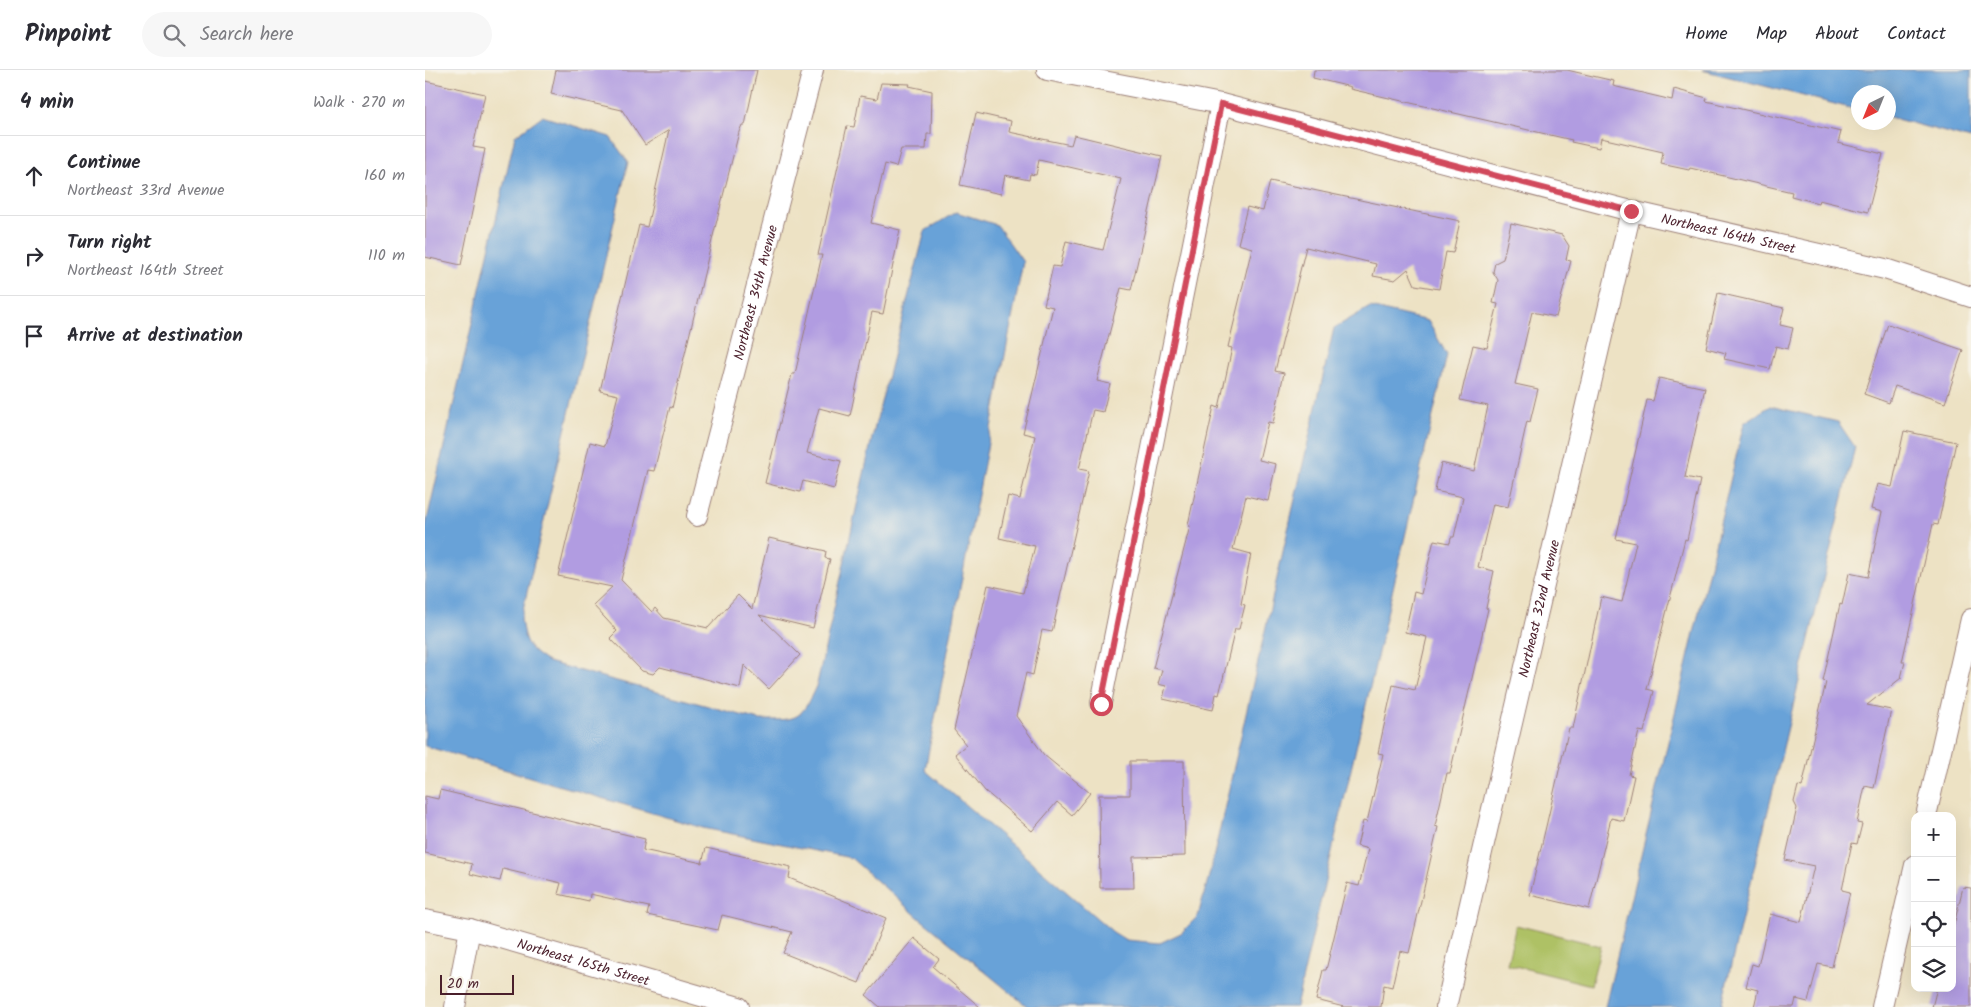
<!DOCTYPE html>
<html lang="en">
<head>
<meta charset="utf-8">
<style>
  body { margin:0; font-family:Kalam,sans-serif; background:#f7f7f7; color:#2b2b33 }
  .controls { position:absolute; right:15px; bottom:15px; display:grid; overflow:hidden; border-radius:10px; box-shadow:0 5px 20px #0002 }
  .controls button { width:45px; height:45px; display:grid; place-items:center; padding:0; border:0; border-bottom:1px solid #e1e1e2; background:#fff; color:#2b2b33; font:25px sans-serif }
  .compass { position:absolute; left:1426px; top:15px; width:45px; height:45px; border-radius:50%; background:#fff; box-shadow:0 5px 20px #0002; rotate:223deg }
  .scale { position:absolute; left:15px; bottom:12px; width:74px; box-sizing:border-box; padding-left:5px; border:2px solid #4a1f2b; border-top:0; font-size:14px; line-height:18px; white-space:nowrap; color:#4a1f2b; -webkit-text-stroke:4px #f7f3e8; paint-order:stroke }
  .stop { position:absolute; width:15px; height:15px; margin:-11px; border:4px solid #d1495b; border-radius:50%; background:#fff }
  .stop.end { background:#d1495b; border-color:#fff; box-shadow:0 1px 5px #0008 }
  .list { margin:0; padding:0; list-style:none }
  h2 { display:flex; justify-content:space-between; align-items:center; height:65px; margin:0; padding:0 20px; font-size:21px }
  h2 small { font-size:16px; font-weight:400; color:#7c7c81 }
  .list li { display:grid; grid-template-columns:32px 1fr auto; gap:15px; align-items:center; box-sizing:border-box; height:80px; padding:0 20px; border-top:1px solid #e1e1e2 }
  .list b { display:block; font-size:19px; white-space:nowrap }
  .list p { margin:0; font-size:16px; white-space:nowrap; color:#7c7c81 }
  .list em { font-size:16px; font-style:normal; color:#7c7c81 }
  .icon { flex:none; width:28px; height:28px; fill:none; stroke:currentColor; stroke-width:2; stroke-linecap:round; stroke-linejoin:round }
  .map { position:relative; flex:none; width:1546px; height:937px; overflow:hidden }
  header { display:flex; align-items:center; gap:30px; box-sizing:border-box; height:70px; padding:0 25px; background:#fff; border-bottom:1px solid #e1e1e2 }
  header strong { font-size:24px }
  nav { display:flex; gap:28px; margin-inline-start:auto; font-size:18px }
  .search { width:350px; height:45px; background:#f7f7f7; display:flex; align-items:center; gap:12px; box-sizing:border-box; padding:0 18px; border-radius:28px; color:#7c7c81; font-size:19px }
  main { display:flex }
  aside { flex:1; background:#fff }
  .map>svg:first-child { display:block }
  .green { fill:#aec165; stroke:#7c7048 }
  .water { fill:#68a2d8; stroke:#596082 }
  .building { fill:#b19ce1 }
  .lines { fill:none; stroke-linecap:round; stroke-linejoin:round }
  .minor-casing { stroke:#9c8078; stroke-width:22 }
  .minor { stroke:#fff; stroke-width:20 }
  .route { stroke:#d1495b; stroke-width:6 }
  .labels { text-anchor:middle; stroke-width:4; stroke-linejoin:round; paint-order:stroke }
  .street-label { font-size:14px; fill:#4a1f2b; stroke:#f7f3e8 }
</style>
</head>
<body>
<header>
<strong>Pinpoint</strong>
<div class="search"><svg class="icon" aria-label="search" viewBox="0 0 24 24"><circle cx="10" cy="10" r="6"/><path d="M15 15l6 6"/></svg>Search here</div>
<nav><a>Home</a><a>Map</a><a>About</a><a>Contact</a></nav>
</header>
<main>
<aside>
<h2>4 min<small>Walk · 270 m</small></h2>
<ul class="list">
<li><svg class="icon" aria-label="ahead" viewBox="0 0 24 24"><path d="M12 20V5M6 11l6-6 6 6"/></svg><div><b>Continue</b><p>Northeast 33rd Avenue</p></div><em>160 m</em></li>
<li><svg class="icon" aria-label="right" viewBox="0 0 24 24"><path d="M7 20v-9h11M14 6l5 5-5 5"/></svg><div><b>Turn right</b><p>Northeast 164th Street</p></div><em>110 m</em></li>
<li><svg class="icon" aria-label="arrive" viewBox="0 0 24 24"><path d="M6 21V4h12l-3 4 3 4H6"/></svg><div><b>Arrive at destination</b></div></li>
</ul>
</aside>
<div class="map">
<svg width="1546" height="937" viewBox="0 0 1546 937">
  <rect width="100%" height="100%" fill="#f7f3e8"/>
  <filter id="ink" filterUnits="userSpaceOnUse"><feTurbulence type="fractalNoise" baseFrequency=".02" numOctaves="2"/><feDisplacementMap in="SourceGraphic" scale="10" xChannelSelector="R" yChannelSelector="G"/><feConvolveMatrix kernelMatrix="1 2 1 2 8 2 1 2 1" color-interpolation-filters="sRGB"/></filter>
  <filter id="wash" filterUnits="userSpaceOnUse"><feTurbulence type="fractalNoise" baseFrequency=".0096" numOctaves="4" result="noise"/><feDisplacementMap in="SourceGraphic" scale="20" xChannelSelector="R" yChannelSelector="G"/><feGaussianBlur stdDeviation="1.12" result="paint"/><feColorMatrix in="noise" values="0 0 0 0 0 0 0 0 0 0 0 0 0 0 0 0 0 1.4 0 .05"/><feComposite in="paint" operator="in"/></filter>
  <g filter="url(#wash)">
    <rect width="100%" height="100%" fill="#ede2c4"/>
    <polygon class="green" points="1091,855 1176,876 1166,915 1082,894"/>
    <g class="water">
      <polygon points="1277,0 1546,0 1546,69 1464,47 1464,22 1434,22 1433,40"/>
      <path d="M 117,46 L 185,67 L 203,92 L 96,548 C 99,572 102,579 123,592 L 334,650 C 375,650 375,651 392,614 L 447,368 L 500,161 L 531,142 L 572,155 L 598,192 L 500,700 L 688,862 L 701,870 L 735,873 L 756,863 L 773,846 L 785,802 L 909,258 L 945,237 L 1003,251 L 1022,285 L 871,937 L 603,937 L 493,847 L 426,788 L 278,758 L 0,676 L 0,459 L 90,66 Z"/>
      <polygon points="1345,336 1413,352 1430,377 1296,937 1180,937 1319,353"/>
    </g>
    <g id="blocks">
      <g class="building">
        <polygon points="131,0 332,0 320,55 317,55 314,62 289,162 247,338 245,337 229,401 223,400 196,510 227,542 230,538 239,548 283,558 313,525 327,539 344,468 401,481 400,488 405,489 388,558 334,545 375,585 344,619 319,595 315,618 235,597 228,604 217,601 185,568 192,561 168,535 187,517 133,506 165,372 180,376 193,325 175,321 214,155 222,157 244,60 220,75 197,40 126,24"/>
        <polygon points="889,0 1142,0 1189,11 1188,16 1247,30 1249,19 1282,28 1281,31 1416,62 1413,73 1458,84 1443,142 1394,130 1393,133 1366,126 1367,122 1265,98 1264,100 1236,94 1238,82 1176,68 1174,78 1146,72 1147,70 925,19 926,17 888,8"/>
        <polygon points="0,11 60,24 48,77 60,79 36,195 0,187"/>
        <polygon points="456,13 485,14 484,16 507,21 506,64 502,64 501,79 476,79 471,97 460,94 446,153 475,160 458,244 447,242 425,346 394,338 382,383 416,391 409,419 378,411 375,422 340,413 367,304 370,304 397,185 393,185 422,56 429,57 435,26 452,29"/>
        <polygon points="551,43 586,51 584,62 646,75 649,65 737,86 706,220 696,218 672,311 685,314 678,342 668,340 654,399 664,401 627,562 617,560 608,605 601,603 591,646 619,685 665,723 647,745 632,732 607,761 560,721 530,684 541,675 529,660 563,515 598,523 610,476 574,468 583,426 595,429 610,366 598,363 628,237 619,235 628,196 635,197 641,171 678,180 696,109 614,90 611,105 605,104 604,110 580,105 576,124 535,115"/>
        <polygon points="845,111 1035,151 1028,183 1021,182 1014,219 990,215 983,199 970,210 948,206 951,194 881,177 850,301 859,303 848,353 843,352 834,390 851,394 843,431 821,426 808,479 826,484 816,534 820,535 814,559 810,559 794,625 791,624 788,640 738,629 741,616 733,614 737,600 728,598 765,456 763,455 789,336 794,338 807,278 803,277 827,178 813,174 822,137 838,141"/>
        <polygon points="1086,153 1137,165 1144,176 1141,190 1146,191 1131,247 1107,242 1090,314 1113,319 1105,352 1102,351 1083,437 1068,434 1053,497 1069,501 1061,538 1063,539 1025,703 1022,703 1010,756 1013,757 984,883 975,881 967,917 959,915 956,937 919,937 891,930 898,900 901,900 922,813 934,816 943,779 932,776 938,751 942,752 958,684 953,683 968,615 990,620 1002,567 980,562 989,522 996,524 1009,470 1025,473 1026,467 1029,467 1038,427 1010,421 1016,393 1049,401 1063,336 1035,330 1048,275 1062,278 1073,234 1068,233 1073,210 1068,202 1070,193 1078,189"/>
        <polygon points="1293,223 1359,238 1355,255 1368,258 1363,279 1351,276 1345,299 1299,289 1301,283 1281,278"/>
        <polygon points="1463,254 1538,280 1520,333 1470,316 1464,333 1439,324"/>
        <polygon points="1234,308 1280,318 1260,407 1275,410 1262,470 1260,469 1222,619 1229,621 1219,662 1214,661 1204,705 1209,706 1199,751 1186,748 1164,839 1105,825 1144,658 1148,658 1176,527 1197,532 1211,473 1191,469 1222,330 1228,331"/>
        <polygon points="1479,361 1531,372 1513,455 1508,454 1477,592 1480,592 1476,608 1442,635 1466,640 1449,718 1440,716 1432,753 1437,754 1432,774 1427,773 1417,820 1425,822 1407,897 1393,894 1383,932 1371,929 1369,937 1329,937 1333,920 1321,917 1327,894 1333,896 1345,844 1376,852 1389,796 1360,790 1372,738 1369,732 1373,716 1377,717 1401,612 1398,611 1415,534 1417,535 1424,503 1443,507 1457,442 1446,439 1452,414 1467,417"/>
        <polygon points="705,691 759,691 760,786 708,787 709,818 675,818 674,725 705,725"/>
        <polygon points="15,720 220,769 218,780 277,793 281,778 366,797 364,808 461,848 434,913 358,883 367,862 297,845 293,860 222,845 224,837 165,824 164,831 133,824 136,813 78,799 75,811 45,804 47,794 0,783 0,726 13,729"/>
        <polygon points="1538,817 1546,818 1546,937 1507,937 1512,918 1527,918 1527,863"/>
        <polygon points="489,868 514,889 508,897 555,937 455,937 441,925"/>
      </g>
    </g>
  </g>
  <g filter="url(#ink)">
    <use href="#blocks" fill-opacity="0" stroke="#9c8078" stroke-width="1"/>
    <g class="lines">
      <g class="minor-casing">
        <g id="minor">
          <path id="s1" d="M 622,0 L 796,34 L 1206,141 L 1460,199 L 1546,227"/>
          <path id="s2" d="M 272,446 L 388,0"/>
          <polyline points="676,633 796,34"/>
          <polyline points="1501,746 1546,549"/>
          <path id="s3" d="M 0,850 L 45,859 L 314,937"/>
          <polyline points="30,937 45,859"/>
          <path id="s4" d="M 1021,937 L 1206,141"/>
          <polyline points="1457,937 1490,795"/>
        </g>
      </g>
      <use href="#minor" class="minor"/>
    </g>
  </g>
  <g class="lines" filter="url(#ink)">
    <polyline class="route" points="676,634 796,34 1206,141"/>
  </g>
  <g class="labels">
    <g class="street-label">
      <text dy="5" stroke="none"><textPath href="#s1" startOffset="701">Northeast 164th Street</textPath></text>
      <text dy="5" stroke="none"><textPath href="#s2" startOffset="231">Northeast 34th Avenue</textPath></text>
      <text dy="5" stroke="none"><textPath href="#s4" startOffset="409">Northeast 32nd Avenue</textPath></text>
      <text dy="5" stroke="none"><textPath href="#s3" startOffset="164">Northeast 165th Street</textPath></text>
    </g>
  </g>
</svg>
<div class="controls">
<button>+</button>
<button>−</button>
<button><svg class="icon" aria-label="locate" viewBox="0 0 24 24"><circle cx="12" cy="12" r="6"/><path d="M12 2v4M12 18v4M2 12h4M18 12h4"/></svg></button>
<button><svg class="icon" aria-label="layers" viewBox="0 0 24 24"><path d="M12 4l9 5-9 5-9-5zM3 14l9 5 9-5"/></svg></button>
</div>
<svg class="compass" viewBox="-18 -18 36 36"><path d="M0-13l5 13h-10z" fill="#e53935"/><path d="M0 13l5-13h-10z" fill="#7c7c81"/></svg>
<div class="scale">20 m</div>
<div class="stop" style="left:676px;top:634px"></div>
<div class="stop end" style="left:1206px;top:141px"></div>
</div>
</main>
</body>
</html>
